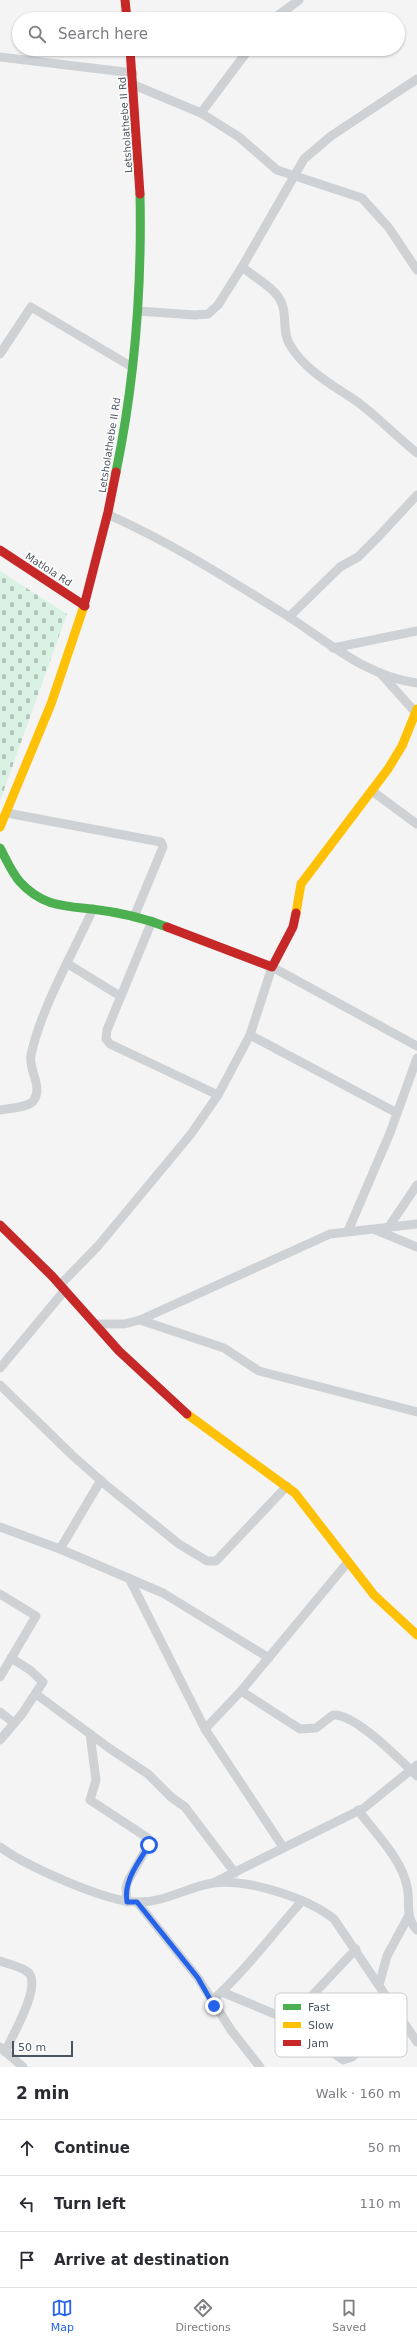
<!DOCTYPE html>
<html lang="en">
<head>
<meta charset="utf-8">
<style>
  body { margin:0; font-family:"DejaVu Sans",sans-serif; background:#f7f7f7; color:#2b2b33 }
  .scale { position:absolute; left:12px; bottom:10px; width:61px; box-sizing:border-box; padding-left:4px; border:2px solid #4a5560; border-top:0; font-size:11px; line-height:14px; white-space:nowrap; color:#4a5560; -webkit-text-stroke:3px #fff; paint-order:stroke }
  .stop { position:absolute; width:12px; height:12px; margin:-9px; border:3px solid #2563eb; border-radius:50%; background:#fff }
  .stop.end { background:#2563eb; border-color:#fff; box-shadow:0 1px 4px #0008 }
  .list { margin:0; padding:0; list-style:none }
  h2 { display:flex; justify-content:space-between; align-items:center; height:52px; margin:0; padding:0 16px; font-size:17px }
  h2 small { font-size:13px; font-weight:400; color:#7c7c81 }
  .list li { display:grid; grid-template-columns:26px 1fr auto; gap:12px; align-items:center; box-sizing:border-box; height:56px; padding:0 16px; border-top:1px solid #e1e1e2 }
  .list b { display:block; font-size:15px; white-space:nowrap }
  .list em { font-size:13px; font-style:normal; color:#7c7c81 }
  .icon { flex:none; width:22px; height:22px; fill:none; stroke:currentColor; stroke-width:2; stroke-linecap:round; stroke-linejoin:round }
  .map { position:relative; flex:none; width:417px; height:2067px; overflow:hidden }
  .search { position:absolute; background:#fff; box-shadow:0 1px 3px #0004; left:12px; right:12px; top:12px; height:44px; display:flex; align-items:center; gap:10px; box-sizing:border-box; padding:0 14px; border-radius:22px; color:#7c7c81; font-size:15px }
  .sheet { height:220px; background:#fff }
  nav { display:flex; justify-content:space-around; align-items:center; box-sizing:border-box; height:56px; border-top:1px solid #e1e1e2; background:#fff; font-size:11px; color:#7c7c81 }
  nav a { display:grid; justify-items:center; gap:2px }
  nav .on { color:#2563eb }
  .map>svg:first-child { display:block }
  .cemetery { fill:url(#cemetery-stones) }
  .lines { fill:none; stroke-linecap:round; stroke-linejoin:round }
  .street { stroke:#cfd2d4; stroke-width:9 }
  .fast { stroke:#4caf50; stroke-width:9 }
  .slow { stroke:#ffc107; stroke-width:9 }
  .jam { stroke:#c62828; stroke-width:9 }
  .route { stroke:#2563eb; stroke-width:5 }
  .labels { text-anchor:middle; stroke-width:3; stroke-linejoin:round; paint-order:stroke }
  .street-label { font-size:10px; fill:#4a5560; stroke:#fff }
  .key { fill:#fff; stroke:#c9cccf; stroke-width:1 }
  .key-label { font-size:11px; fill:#4a5560 }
</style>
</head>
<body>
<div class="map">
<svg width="417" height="2067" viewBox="0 0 417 2067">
  <defs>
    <pattern id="cemetery-stones" width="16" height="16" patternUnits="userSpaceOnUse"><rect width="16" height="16" fill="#d9f2e4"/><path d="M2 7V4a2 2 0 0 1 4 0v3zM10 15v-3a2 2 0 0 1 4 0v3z" fill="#b2c7bc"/></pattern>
  </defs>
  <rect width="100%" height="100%" fill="#f4f4f4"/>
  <polygon class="cemetery" points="0,571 67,614 0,801"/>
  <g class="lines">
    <g class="street">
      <polyline points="273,19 299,0"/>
      <polyline points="0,57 133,73"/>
      <polyline points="134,85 201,113 239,137 277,170 362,198 389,228 417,270"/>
      <polyline points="201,113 249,49"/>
      <path d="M 242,267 C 254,277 277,289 282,304 C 287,317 282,333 290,345 C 306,372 335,386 359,403 C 380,419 397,437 417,453"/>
      <polyline points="138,311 195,315 208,314 218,305 242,267 304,159 331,136 417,79"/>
      <polyline points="0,354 31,307 132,367"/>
      <path d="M 109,515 C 172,543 228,579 286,615 C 328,642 367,677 417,683"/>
      <polyline points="289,617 340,567 358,557 379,536 417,495"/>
      <polyline points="333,648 417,631"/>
      <polyline points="382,675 416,713"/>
      <polyline points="372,791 417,824"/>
      <polyline points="7,813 161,842 163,847 134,917"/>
      <polyline points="152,921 107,1030 106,1039 110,1044 218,1095"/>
      <polyline points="68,964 120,996"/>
      <polyline points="250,1035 397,1113"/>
      <path d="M 0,1110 C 9,1108 29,1108 34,1100 C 43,1086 28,1070 31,1055 C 41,1008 73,953 93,909"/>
      <polyline points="388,1228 417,1185"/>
      <polyline points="376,1230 417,1247"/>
      <polyline points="348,1231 390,1133 417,1058"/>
      <polyline points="60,1285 98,1246 191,1134 218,1095 250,1035 272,967 417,1046"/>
      <polyline points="140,1320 224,1348 259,1371 417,1412"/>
      <polyline points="97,1324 124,1324 140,1320 330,1234 417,1224"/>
      <polyline points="0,1368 65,1290"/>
      <polyline points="0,1385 73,1456 107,1486 179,1544 207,1561 216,1561 287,1486"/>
      <polyline points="0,1527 60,1549 163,1593 269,1658"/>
      <polyline points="60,1549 101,1480"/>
      <polyline points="129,1578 205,1729 283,1847"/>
      <polyline points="0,1594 36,1616 0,1677"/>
      <path d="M 241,1691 L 300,1729 L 316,1728 L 333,1715 C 355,1713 401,1761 417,1776"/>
      <polyline points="36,1694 109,1748 148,1774 171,1797 185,1807 235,1873"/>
      <polyline points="0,1712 14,1723"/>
      <polyline points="205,1729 241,1691 348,1562"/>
      <polyline points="90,1734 96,1780 90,1800 148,1838 150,1842 128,1881 126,1888 127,1902"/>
      <polyline points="0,1740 22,1714 43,1682 30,1670 11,1658"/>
      <path d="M 358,1810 C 375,1833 401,1858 407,1886 C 411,1902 404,1917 417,1930"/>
      <path d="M 0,1847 C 26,1866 106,1902 137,1902 C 164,1903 187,1887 213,1883 C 246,1878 308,1898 334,1919 L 417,2042"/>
      <polyline points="215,1882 364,1808 417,1765"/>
      <polyline points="137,1902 198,1978 231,2030 260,2067"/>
      <path d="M 0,1961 C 8,1964 23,1967 29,1973 C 41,1988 12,2036 5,2052"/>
      <polyline points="379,1985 387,1956 408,1917"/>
      <polyline points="222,1992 289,2020 343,2060 352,2057 399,2016"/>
      <path d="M 217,1996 C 249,1967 273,1933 302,1901"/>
      <polyline points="289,2020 356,1949"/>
      <polyline points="0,2047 23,2067"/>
    </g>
    <g class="fast">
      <path d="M 116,472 C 135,380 142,287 140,194"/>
      <path d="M 0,848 C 6,859 12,873 20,882 C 42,906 63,906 92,909 C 117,912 144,918 167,927"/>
    </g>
    <g class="slow">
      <polyline points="0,827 51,704 84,606"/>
      <polyline points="296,913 301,884 388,769 402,746 417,709"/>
      <polyline points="187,1414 295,1493 374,1595 417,1635"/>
    </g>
    <g class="jam">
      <polyline points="125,0 127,19"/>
      <polyline points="130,49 140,194"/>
      <polyline points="0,550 85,606"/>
      <polyline points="84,606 108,512 116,472"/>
      <polyline points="167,927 272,967 293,927 296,913"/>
      <polyline points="0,1225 52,1276 119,1351 187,1414"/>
    </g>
  </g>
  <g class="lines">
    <path class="route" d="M 149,1845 C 139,1862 123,1881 127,1902 L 137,1902 L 198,1978 L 214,2006"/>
  </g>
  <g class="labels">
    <g class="street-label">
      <text transform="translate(125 125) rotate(-94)" y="4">Letsholathebe II Rd</text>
      <text transform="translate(109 445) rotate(-81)" y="4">Letsholathebe II Rd</text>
      <text transform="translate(49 569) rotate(33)" y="4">Matlola Rd</text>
    </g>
  </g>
  <rect x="275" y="1993" width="132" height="64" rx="6" class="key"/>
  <rect x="283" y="2004" width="18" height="6" fill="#4caf50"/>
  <rect x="283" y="2022" width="18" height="6" fill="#ffc107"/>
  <rect x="283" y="2040" width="18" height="6" fill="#c62828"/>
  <g class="key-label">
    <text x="308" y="2011">Fast</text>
    <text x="308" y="2029">Slow</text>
    <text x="308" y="2047">Jam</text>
  </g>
</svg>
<div class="scale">50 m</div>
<div class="stop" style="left:149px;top:1845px"></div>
<div class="stop end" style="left:214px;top:2006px"></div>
<div class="search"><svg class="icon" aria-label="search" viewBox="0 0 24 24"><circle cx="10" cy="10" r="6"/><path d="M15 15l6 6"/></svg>Search here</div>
</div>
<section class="sheet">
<h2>2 min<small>Walk · 160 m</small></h2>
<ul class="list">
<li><svg class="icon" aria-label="ahead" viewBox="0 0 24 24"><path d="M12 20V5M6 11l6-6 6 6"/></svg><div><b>Continue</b></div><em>50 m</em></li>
<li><svg class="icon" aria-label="left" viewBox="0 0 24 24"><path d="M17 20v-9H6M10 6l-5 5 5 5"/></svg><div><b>Turn left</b></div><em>110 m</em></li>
<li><svg class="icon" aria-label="arrive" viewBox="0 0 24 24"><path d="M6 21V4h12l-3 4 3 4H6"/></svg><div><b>Arrive at destination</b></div></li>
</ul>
</section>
<nav>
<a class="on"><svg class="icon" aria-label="map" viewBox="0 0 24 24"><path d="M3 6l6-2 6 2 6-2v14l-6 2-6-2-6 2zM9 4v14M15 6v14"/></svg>Map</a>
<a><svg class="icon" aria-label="directions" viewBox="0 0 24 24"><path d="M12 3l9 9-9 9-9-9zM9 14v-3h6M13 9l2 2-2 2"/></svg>Directions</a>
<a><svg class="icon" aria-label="saved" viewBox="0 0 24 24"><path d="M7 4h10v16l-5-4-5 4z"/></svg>Saved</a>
</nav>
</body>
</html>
